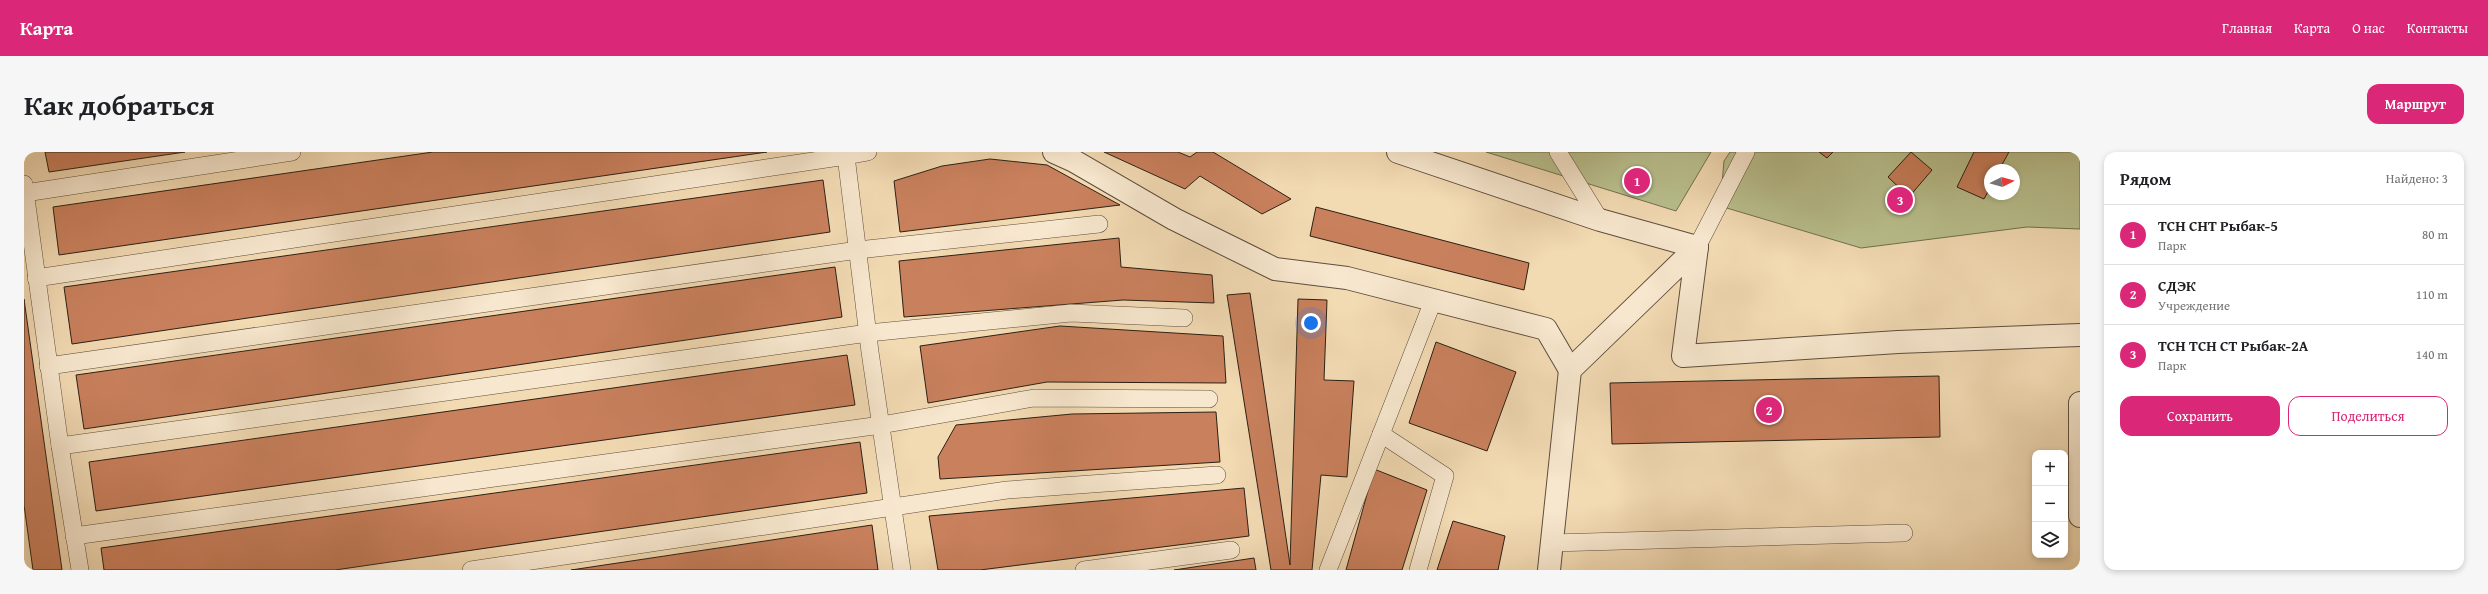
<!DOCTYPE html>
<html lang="ru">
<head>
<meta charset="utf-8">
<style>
  body { margin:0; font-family:"Gentium Book Plus",serif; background:#f6f6f6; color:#202124 }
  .controls { position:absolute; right:12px; bottom:12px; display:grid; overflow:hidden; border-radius:8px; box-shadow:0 2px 6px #0003 }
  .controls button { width:36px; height:36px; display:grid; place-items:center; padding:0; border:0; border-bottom:1px solid #e0e0e0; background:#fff; color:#202124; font:20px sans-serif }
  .compass { position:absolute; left:1960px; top:12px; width:36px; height:36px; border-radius:50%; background:#fff; box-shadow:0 2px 6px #0003; rotate:85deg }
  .you { position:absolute; left:1287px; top:171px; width:14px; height:14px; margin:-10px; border:3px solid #fff; border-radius:50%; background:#1a73e8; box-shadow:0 0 0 6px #1a73e833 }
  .badge { display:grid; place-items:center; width:26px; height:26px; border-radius:50%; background:#db2777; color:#fff; font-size:13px; font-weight:700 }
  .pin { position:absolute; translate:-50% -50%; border:2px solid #fff; box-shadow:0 1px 4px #0006 }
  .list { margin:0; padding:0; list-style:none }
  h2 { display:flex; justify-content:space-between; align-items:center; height:52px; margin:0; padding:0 16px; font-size:17px }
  h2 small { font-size:13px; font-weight:400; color:#757577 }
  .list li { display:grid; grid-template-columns:26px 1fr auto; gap:12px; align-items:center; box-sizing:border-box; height:60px; padding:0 16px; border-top:1px solid #e0e0e0 }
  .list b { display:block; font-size:15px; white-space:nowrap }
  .list p { margin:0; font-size:13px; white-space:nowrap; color:#757577 }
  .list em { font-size:13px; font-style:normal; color:#757577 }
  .actions { display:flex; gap:8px; padding:12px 16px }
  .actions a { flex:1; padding:9px 0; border:1px solid #db2777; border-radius:12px; text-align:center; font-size:14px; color:#db2777 }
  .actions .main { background:#db2777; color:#fff }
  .icon { flex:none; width:22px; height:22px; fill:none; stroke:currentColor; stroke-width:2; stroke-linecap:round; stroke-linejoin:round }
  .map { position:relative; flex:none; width:2056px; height:418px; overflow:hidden; border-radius:12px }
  header { display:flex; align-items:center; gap:24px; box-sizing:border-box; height:56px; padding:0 20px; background:#db2777; color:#fff }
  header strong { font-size:19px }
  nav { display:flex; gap:22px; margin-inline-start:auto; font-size:14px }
  .intro { display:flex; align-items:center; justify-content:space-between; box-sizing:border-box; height:96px; padding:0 24px }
  h1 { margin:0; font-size:28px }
  .button { padding:10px 18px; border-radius:12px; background:#db2777; color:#fff; font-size:14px; font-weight:700 }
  main { display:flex; gap:24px; padding:0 24px }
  aside { flex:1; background:#fff; border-radius:12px; box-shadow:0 2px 6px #0003 }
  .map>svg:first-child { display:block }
  .green { fill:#b9c08e; stroke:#727051; fill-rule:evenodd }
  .building { fill:#c9805d; stroke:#2c2014 }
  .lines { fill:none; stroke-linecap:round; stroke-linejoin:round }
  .lane-casing { stroke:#5e4e3c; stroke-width:18 }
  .street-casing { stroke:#5e4e3c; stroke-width:24 }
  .lane { stroke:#f7e7ce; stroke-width:17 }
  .street { stroke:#f7e7ce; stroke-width:22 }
</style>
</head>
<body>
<header>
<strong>Карта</strong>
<nav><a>Главная</a><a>Карта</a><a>О нас</a><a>Контакты</a></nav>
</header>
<div class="intro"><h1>Как добраться</h1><a class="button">Маршрут</a></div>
<main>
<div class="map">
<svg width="2056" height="418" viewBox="0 0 2056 418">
  <rect width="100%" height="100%" fill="#f2dab3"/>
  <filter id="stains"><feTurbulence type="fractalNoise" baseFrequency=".005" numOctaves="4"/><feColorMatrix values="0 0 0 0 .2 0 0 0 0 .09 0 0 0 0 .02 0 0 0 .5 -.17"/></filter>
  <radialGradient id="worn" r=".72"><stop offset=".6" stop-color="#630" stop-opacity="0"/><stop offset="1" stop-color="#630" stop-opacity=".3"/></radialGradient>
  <g class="green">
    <polygon points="1462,0 1687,0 1652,59"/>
    <path d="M 1706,0 L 2056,0 L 2056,77 L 2003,75 L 1837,96 L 1696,54 L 1700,9 ZM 1966,18 L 1990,18 L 1990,42 L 1966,42 Z"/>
  </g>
  <g class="building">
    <polygon points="21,0 161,0 25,20"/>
    <polygon points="409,0 743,0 35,103 29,55"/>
    <polygon points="1080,0 1154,0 1166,5 1173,0 1189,0 1267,47 1238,62 1176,24 1161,37"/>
    <polygon points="1795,0 1809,0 1803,6"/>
    <polygon points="1887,0 1908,18 1885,45 1864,25"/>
    <polygon points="1950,0 1985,0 1975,18 1966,18 1966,36 1960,47 1933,35"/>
    <polygon points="966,7 1023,13 1096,53 876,80 870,29 918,14"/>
    <polygon points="799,28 806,80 48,192 40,135"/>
    <polygon points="1292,55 1505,111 1500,138 1286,84"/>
    <polygon points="1095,86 1097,115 1188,123 1190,151 1099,148 880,165 875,109"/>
    <polygon points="811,115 818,165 60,277 52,223"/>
    <polygon points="1226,141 1266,413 1274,147 1303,148 1300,228 1330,229 1323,325 1297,323 1288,418 1247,418 1203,143"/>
    <polygon points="0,147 38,418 9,418 0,353"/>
    <polygon points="1036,174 1199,184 1202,231 1023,230 904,251 896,194"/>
    <polygon points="1412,190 1492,220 1463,299 1385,271"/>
    <polygon points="823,203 831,253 72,359 65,310"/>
    <polygon points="1915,224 1916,285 1588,292 1586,231"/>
    <polygon points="1192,260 1196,310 916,327 914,305 932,273 1048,262"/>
    <polygon points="836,290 843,341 311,418 80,418 77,396"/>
    <polygon points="1350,317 1403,338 1378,418 1322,418"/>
    <polygon points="1220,336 1225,384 956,418 914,418 905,364"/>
    <polygon points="1429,369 1481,384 1474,418 1413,418"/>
    <polygon points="848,373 854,418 547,418"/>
    <polygon points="1230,406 1232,418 1150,418"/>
  </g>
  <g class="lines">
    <g class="lane-casing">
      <g id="lane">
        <polyline points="844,0 822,4 846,200 878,418"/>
        <polyline points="1534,0 1576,68"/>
        <polyline points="0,32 36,294 56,418"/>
        <polyline points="1,41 268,0"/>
        <polyline points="1673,95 1722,0"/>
        <polyline points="12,126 822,4 822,0"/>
        <polyline points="24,214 834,98 1075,72"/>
        <polyline points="1357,282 1421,324 1394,418"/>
        <polyline points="36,294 844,181 1047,161 1160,166"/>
        <polyline points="50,384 857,273 1010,246 1185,247"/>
        <polyline points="1528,391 1880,381"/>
        <polyline points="447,418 983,338 1193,323"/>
        <polyline points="1060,418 1207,398"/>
        <polyline points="1304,418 1409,149"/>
      </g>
    </g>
    <g class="street-casing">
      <g id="street">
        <polyline points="1030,0 1050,9 1150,67 1251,117 1323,126 1522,177 1546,218"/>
        <polyline points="1374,0 1576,68 1673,95"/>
        <polyline points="2056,251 2056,364"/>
        <polyline points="1525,418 1546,218 1673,95 1659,204 1874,190 2056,183"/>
      </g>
    </g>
    <use href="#lane" class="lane"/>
    <use href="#street" class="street"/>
  </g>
  <rect width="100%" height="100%" filter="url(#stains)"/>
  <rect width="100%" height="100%" fill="url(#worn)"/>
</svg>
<div class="controls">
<button>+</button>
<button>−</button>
<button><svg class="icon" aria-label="layers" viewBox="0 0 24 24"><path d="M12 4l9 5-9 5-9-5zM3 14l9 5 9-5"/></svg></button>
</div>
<svg class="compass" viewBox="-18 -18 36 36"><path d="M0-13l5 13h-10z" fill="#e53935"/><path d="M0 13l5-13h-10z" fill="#757577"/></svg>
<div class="you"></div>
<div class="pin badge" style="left:1613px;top:29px">1</div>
<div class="pin badge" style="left:1745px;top:258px">2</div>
<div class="pin badge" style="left:1876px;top:48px">3</div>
</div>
<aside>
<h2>Рядом<small>Найдено: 3</small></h2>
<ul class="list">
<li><span class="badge">1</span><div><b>ТСН СНТ Рыбак-5</b><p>Парк</p></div><em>80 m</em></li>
<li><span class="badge">2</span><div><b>СДЭК</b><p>Учреждение</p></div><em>110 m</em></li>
<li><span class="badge">3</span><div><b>ТСН ТСН СТ Рыбак-2А</b><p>Парк</p></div><em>140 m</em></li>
</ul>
<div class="actions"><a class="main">Сохранить</a><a>Поделиться</a></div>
</aside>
</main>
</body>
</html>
